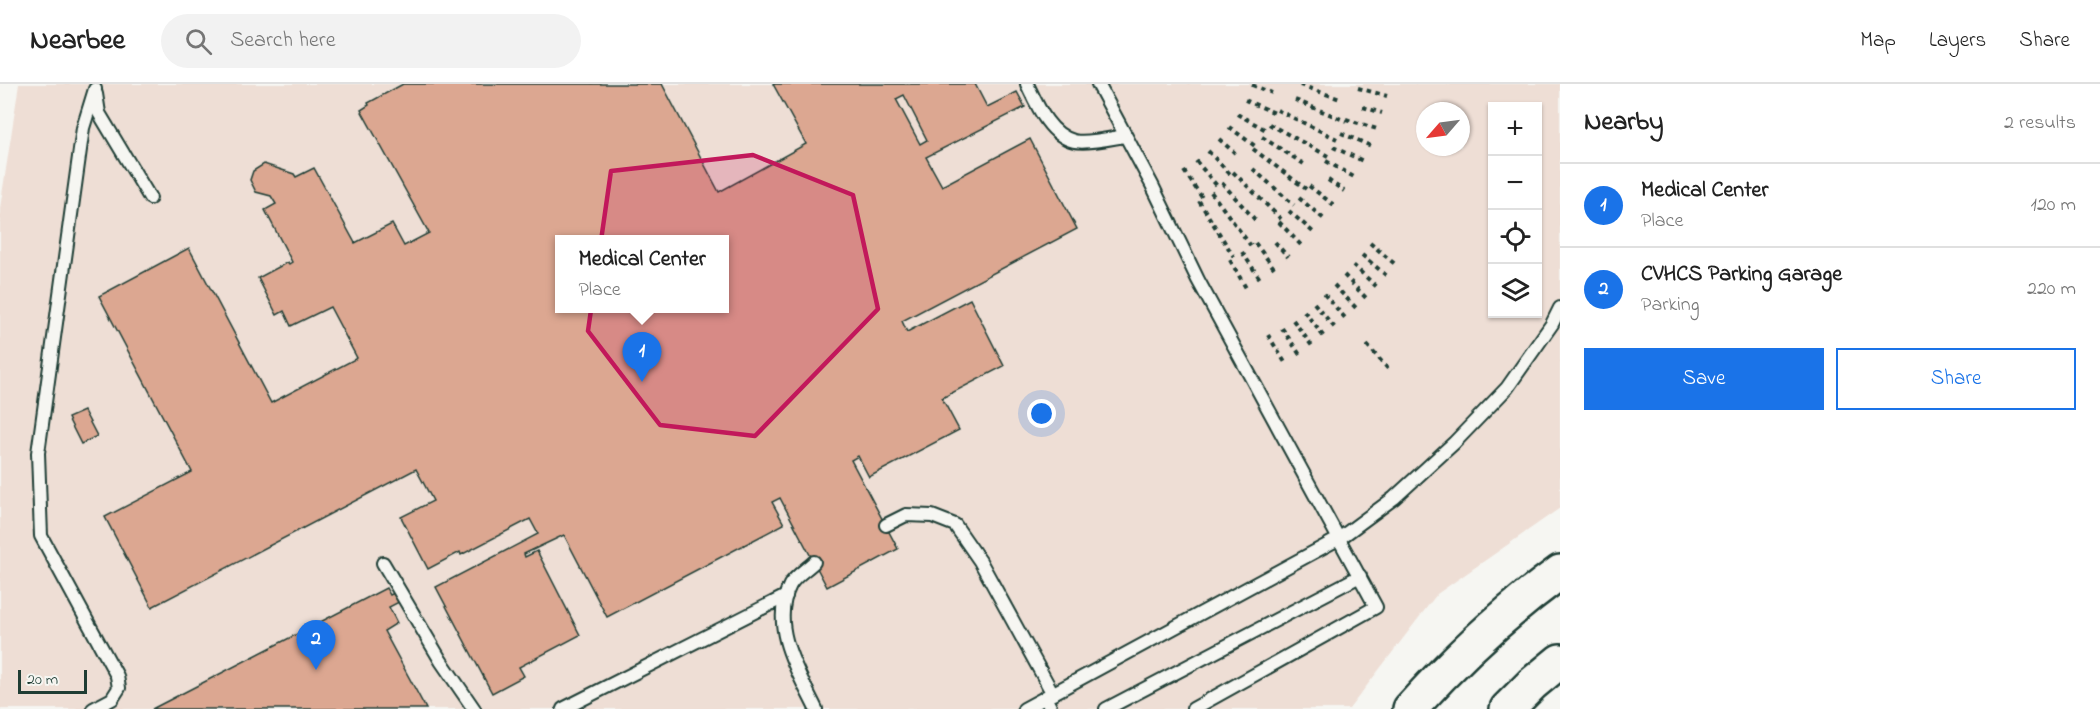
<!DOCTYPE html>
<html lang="en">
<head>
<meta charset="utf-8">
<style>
  body { margin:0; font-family:"Indie Flower",sans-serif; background:#f2f2f2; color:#222 }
  .controls { position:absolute; right:18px; top:18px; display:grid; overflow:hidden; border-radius:0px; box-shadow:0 2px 4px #0004 }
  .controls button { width:54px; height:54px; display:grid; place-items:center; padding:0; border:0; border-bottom:2px solid #e0e0e0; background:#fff; color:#222; font:30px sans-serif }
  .compass { position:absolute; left:1416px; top:18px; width:54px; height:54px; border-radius:50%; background:#fff; box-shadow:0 2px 4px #0004; rotate:242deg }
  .scale { position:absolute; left:18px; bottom:15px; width:69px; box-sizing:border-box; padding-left:6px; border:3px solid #1f3d34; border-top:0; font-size:16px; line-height:21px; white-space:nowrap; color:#1f3d34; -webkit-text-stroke:4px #f6f6f2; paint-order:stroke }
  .you { position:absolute; left:1042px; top:330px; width:21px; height:21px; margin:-15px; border:4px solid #fff; border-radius:50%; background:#1a73e8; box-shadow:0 0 0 9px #1a73e833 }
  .badge { display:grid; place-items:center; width:39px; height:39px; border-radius:50%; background:#1a73e8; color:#fff; font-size:20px; font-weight:700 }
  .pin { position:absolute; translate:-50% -50px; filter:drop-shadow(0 2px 3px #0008) }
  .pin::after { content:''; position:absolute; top:32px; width:21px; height:18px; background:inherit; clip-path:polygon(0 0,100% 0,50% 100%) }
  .popup { position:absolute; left:555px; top:151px; width:174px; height:78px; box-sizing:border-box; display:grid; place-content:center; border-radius:0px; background:#fff; filter:drop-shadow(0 2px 4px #0005); font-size:20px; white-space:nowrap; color:#767676 }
  .popup b { font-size:22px; color:#222 }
  .popup::after { content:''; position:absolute; left:50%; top:100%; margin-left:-12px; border:12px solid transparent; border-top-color:#fff }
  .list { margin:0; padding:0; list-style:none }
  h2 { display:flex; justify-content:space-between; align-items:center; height:78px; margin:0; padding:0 24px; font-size:26px }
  h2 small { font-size:20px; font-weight:400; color:#767676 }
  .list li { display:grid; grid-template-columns:39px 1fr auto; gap:18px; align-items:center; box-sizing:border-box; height:84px; padding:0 24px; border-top:2px solid #e0e0e0 }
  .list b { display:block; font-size:22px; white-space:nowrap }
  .list p { margin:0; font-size:20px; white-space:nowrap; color:#767676 }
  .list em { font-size:20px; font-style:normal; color:#767676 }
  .actions { display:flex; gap:12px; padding:18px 24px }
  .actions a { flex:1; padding:14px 0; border:2px solid #1a73e8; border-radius:0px; text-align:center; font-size:21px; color:#1a73e8 }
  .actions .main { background:#1a73e8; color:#fff }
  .icon { flex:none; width:33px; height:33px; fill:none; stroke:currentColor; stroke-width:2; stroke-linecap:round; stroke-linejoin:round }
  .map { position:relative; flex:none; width:1560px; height:625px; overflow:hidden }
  header { display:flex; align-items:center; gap:36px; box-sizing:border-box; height:84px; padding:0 30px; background:#fff; border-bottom:2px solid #e0e0e0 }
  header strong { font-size:28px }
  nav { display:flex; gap:33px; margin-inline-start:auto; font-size:21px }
  .search { width:420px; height:54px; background:#f2f2f2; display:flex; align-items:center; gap:15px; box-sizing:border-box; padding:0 21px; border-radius:33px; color:#767676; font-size:22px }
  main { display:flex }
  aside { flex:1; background:#fff }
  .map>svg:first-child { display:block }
  .built { fill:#eeded5; fill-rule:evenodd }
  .building { fill:#dca791; stroke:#1f3d34; stroke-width:1.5; fill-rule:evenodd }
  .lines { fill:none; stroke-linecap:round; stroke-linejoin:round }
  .service-casing { stroke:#1f3d34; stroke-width:16 }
  .primary-casing { stroke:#1f3d34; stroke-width:38 }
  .path { stroke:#1f3d34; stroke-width:4; stroke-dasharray:4.5 4.5; stroke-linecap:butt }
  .service { stroke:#f6f6f2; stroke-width:12 }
  .primary { stroke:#f6f6f2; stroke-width:33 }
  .marked { fill:#c2185b; fill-opacity:0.2; stroke:#c2185b; stroke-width:4.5; stroke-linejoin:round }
</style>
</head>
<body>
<header>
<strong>Nearbee</strong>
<div class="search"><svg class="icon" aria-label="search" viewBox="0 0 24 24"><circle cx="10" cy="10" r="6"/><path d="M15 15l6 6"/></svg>Search here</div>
<nav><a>Map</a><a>Layers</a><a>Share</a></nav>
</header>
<main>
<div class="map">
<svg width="1560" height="625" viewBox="0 0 1560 625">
  <rect width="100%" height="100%" fill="#f6f6f2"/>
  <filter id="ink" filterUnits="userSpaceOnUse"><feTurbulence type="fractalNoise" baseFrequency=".0167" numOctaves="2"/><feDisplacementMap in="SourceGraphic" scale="12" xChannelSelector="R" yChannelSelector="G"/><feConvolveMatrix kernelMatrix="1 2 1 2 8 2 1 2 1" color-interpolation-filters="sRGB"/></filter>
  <g filter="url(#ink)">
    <path class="built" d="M 19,0 L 1560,0 L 1560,424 L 1437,510 L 1349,625 L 0,625 L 0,124 ZM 1492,22 L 1538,22 L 1538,230 L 1492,230 ZM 1425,27 L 1461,27 L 1461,63 L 1425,63 ZM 560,156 L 724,156 L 724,224 L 560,224 Z"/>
    <g class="building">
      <path d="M 403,0 L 662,0 L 719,108 L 806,60 L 773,0 L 975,0 L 987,23 L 1017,8 L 1025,23 L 926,73 L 942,102 L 1030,55 L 1077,145 L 902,237 L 907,248 L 970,215 L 1004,282 L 942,314 L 959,346 L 869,393 L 858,372 L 851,376 L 898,465 L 827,503 L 780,414 L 772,418 L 784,440 L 607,533 L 564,451 L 524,470 L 525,473 L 537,467 L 580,551 L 519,583 L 524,592 L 492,609 L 436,503 L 538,450 L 530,435 L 461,471 L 460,468 L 428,485 L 401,433 L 433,417 L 416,385 L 152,523 L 105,433 L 192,388 L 99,212 L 189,164 L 271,319 L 357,274 L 330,223 L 291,242 L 284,227 L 277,231 L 258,194 L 288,178 L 289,180 L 292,178 L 265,126 L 276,120 L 271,112 L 256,108 L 250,96 L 253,87 L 264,80 L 294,90 L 296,93 L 314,84 L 355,159 L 392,140 L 404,162 L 429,149 L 361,26 L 369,21 L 368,19 ZM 904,11 L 927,56 L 920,60 L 896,15 ZM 560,156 L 724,156 L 724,224 L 560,224 Z"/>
      <polygon points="84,327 97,352 81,360 68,334"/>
      <polygon points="386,504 390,511 394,509 399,518 389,523 397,539 384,547 426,625 152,625"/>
    </g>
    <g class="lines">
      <g class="service-casing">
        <g id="service">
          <path d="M 1027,0 C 1037,21 1049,51 1074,57 C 1087,60 1112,54 1125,52"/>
          <polyline points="1098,0 1152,101 1198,196 1376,523 1193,625"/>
          <polyline points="96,10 99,29 150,114"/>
          <polyline points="886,441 906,431 932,432 955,441 980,477 1053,610"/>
          <path d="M 814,478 C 807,485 795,492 790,501 C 769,542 798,588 816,625"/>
          <polyline points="383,479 441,577 474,625"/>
          <polyline points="1045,613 1051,625"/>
          <polyline points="93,625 112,615 119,604 117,592 41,452 38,369 83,44 95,5"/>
          <polyline points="563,625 786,512"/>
          <polyline points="1024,625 1340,454 1394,414 1454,359 1507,304 1552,240 1560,224"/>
          <polyline points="1106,625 1360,492"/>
        </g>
      </g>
      <g class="primary-casing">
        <g id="primary">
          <path d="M 1410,625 C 1455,575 1505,528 1560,488"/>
          <polyline points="1507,625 1532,600 1560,577"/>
        </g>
      </g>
      <g class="path">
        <polyline points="1252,1 1272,9"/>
        <polyline points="1300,1 1340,15"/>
        <polyline points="1358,4 1387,12"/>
        <polyline points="1245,16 1275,29"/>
        <polyline points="1295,16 1346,37"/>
        <polyline points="1363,23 1382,29"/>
        <polyline points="1277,26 1337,55"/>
        <polyline points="1237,30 1266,46"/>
        <polyline points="1346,35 1377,45"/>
        <polyline points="1269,40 1328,72"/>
        <polyline points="1229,43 1255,62"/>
        <polyline points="1341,49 1371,62"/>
        <polyline points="1262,53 1307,82"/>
        <polyline points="1219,55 1235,69"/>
        <polyline points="1333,63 1363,77"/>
        <polyline points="1253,65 1306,105"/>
        <polyline points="1208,67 1231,91"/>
        <polyline points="1196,77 1218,103"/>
        <polyline points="1326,77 1354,93"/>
        <polyline points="1253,85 1294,121"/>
        <polyline points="1184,87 1203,115"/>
        <polyline points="1233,88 1281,135"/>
        <polyline points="1328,96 1344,107"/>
        <polyline points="1222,99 1258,139"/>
        <polyline points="1309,102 1334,121"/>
        <polyline points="1211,108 1251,162"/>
        <polyline points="1299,114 1324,135"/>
        <polyline points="1199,117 1234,173"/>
        <polyline points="1289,127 1313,148"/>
        <polyline points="1279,138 1301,161"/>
        <polyline points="1275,158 1288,173"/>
        <polyline points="1255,159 1274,184"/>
        <polyline points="1370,159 1396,181"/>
        <polyline points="1242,168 1260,195"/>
        <polyline points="1362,171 1387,192"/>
        <polyline points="1230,176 1246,204"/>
        <polyline points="1353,181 1378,204"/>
        <polyline points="1344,191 1367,215"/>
        <polyline points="1334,201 1357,225"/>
        <polyline points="1324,210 1346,235"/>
        <polyline points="1314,219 1335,244"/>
        <polyline points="1304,227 1324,253"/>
        <polyline points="1293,236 1312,262"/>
        <polyline points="1282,244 1300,271"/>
        <polyline points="1268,251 1286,280"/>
        <polyline points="1367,261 1389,286"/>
      </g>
      <use href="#service" class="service"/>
      <use href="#primary" class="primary"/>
    </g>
  </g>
  <path class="marked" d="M 753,71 L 853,111 L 878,225 L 755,352 L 660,341 L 588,247 L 611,87 Z"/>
</svg>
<div class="controls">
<button>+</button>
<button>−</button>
<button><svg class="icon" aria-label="locate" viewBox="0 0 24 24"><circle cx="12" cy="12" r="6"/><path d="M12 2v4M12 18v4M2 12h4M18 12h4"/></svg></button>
<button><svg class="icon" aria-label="layers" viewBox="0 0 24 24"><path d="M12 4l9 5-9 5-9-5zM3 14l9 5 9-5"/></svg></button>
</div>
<svg class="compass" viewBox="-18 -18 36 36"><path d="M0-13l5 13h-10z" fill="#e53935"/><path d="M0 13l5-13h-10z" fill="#767676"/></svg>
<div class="scale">20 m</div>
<div class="you"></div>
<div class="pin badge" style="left:642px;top:298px">1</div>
<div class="popup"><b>Medical Center</b>Place</div>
<div class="pin badge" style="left:316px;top:586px">2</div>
</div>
<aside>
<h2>Nearby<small>2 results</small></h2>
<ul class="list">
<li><span class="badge">1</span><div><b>Medical Center</b><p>Place</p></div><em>120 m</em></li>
<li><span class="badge">2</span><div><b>CVHCS Parking Garage</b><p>Parking</p></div><em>220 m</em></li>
</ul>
<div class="actions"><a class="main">Save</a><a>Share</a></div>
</aside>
</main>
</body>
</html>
